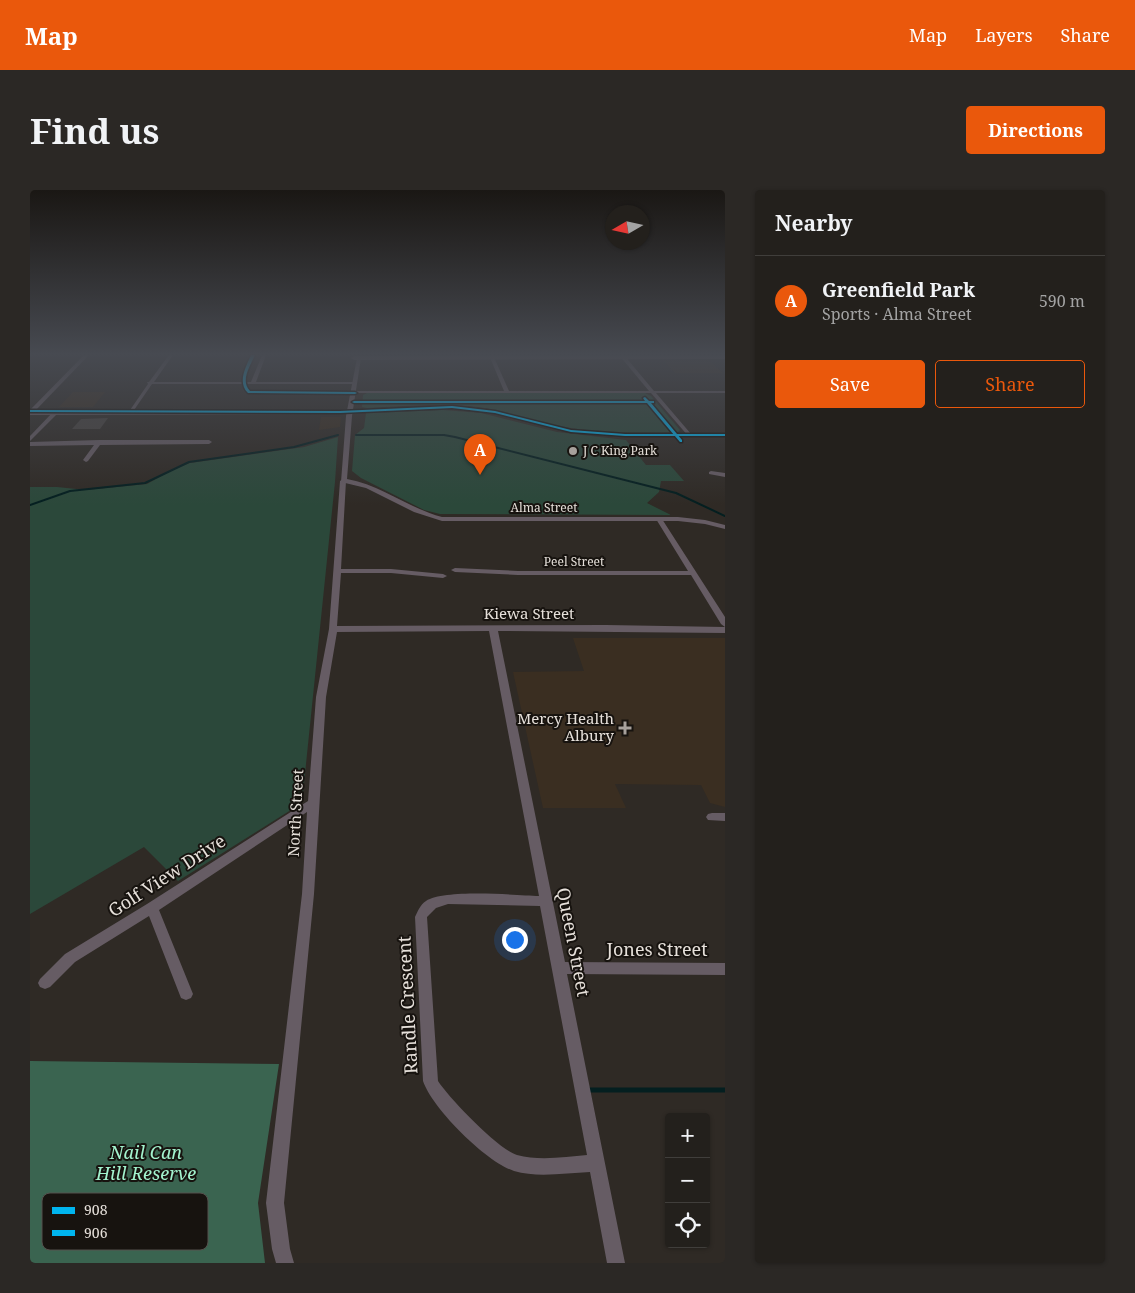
<!DOCTYPE html>
<html lang="en">
<head>
<meta charset="utf-8">
<style>
  body { margin:0; font-family:"Noto Serif",serif; background:#2b2825; color:#f1f3f6 }
  .controls { position:absolute; right:15px; bottom:15px; display:grid; overflow:hidden; border-radius:5px; box-shadow:0 1px 4px #0004 }
  .controls button { width:45px; height:45px; display:grid; place-items:center; padding:0; border:0; border-bottom:1px solid #403e3b; background:#23201c; color:#f1f3f6; font:25px sans-serif }
  .compass { position:absolute; left:575px; top:15px; width:45px; height:45px; border-radius:50%; background:#23201c; box-shadow:0 1px 4px #0004; rotate:261deg }
  .you { position:absolute; left:484px; top:749px; width:18px; height:18px; margin:-12px; border:4px solid #fff; border-radius:50%; background:#1a73e8; box-shadow:0 0 0 8px #1a73e833 }
  .badge { display:grid; place-items:center; width:32px; height:32px; border-radius:50%; background:#ea580c; color:#fff; font-size:16px; font-weight:700 }
  .pin { position:absolute; translate:-50% -41px; filter:drop-shadow(0 1px 2px #0008) }
  .pin::after { content:''; position:absolute; top:26px; width:18px; height:15px; background:inherit; clip-path:polygon(0 0,100% 0,50% 100%) }
  .list { margin:0; padding:0; list-style:none }
  h2 { display:flex; justify-content:space-between; align-items:center; height:65px; margin:0; padding:0 20px; font-size:21px }
  h2 small { font-size:16px; font-weight:400; color:#a3a3a3 }
  .list li { display:grid; grid-template-columns:32px 1fr auto; gap:15px; align-items:center; box-sizing:border-box; height:90px; padding:0 20px; border-top:1px solid #403e3b }
  .list b { display:block; font-size:19px; white-space:nowrap }
  .list p { margin:0; font-size:16px; white-space:nowrap; color:#a3a3a3 }
  .list em { font-size:16px; font-style:normal; color:#a3a3a3 }
  .actions { display:flex; gap:10px; padding:15px 20px }
  .actions a { flex:1; padding:11px 0; border:1px solid #ea580c; border-radius:5px; text-align:center; font-size:18px; color:#ea580c }
  .actions .main { background:#ea580c; color:#fff }
  .icon { flex:none; width:28px; height:28px; fill:none; stroke:currentColor; stroke-width:2; stroke-linecap:round; stroke-linejoin:round }
  .map { position:relative; flex:none; width:695px; height:1073px; overflow:hidden; border-radius:5px }
  header { display:flex; align-items:center; gap:30px; box-sizing:border-box; height:70px; padding:0 25px; background:#ea580c; color:#fff }
  header strong { font-size:24px }
  nav { display:flex; gap:28px; margin-inline-start:auto; font-size:18px }
  .intro { display:flex; align-items:center; justify-content:space-between; box-sizing:border-box; height:120px; padding:0 30px }
  h1 { margin:0; font-size:35px }
  .button { padding:12px 22px; border-radius:5px; background:#ea580c; color:#fff; font-size:18px; font-weight:700 }
  main { display:flex; gap:30px; padding:0 30px }
  aside { flex:1; background:#23201c; border-radius:5px; box-shadow:0 1px 4px #0004 }
  .map>svg:first-child { display:block }
  .built { fill:#3a2e21 }
  .green { fill:#2b483a }
  .forest { fill:#3a6450 }
  .lines { fill:none; stroke-linecap:round; stroke-linejoin:round }
  .stream-far1 { stroke:#041f20; stroke-width:2 }
  .stream { stroke:#041f20; stroke-width:5 }
  .building { fill:#484340 }
  .minor { fill:#665c64; fill-rule:evenodd }
  .tertiary { fill:#665c64; fill-rule:evenodd }
  .secondary { fill:#695d65; fill-rule:evenodd }
  .bus-1-casing { stroke:#17130f; stroke-width:3 }
  .bus-2-casing { stroke:#17130f; stroke-width:3 }
  .bus-1 { fill:#00b5ef; fill-rule:evenodd }
  .bus-2 { fill:#00b5ef; fill-rule:evenodd }
  .poi-dot { fill:#a6a09b; stroke:#17130f; stroke-width:2 }
  .labels { text-anchor:middle; stroke-width:4; stroke-linejoin:round; paint-order:stroke }
  .far-poi-label { font-size:12px; fill:#e6e0da; stroke:#17130f; text-anchor:start }
  .far-street-label { font-size:12px; fill:#e6e0da; stroke:#17130f }
  .street-label { font-size:15px; fill:#e6e0da; stroke:#17130f }
  .poi-label { font-size:15px; fill:#e6e0da; stroke:#17130f; text-anchor:end }
  .near-street-label { font-size:18px; fill:#e6e0da; stroke:#17130f }
  .near-park-label { font-size:18px; font-style:italic; fill:#a3f3ce; stroke:#17130f }
  .key { fill:#17130f; stroke:#55504c; stroke-width:1 }
  .key-label { font-size:14px; fill:#e6e0da }
</style>
</head>
<body>
<header>
<strong>Map</strong>
<nav><a>Map</a><a>Layers</a><a>Share</a></nav>
</header>
<div class="intro"><h1>Find us</h1><a class="button">Directions</a></div>
<main>
<div class="map">
<svg width="695" height="1073" viewBox="0 0 695 1073">
  <rect width="100%" height="100%" fill="#2f2a25"/>
  <g class="built">
    <polygon points="633,170 678,170 693,183 645,183"/>
    <polygon points="43,202 75,202 63,217 29,217"/>
    <polygon points="291,227 311,227 310,237 289,240"/>
    <polygon points="543,448 695,448 695,617 680,613 671,595 585,594 596,618 513,618 483,482 554,481"/>
  </g>
  <g class="green">
    <path d="M 337,203 L 615,203 L 621,206 L 650,240 L 648,242 C 605,244 561,243 519,234 C 495,230 473,220 448,217 C 411,213 374,216 337,218 L 332,217 L 333,205 Z"/>
    <polygon points="413,220 451,223 527,242 596,250 616,275 640,275 654,291 631,291 629,302 617,313 641,325 410,324 394,320 331,288 322,281 325,245 334,238 336,223"/>
    <polygon points="308,247 305,292 272,613 148,691 114,657 0,724 0,297 27,297 56,300 117,294 142,280 160,273 274,257"/>
  </g>
  <polygon class="forest" points="0,871 249,874 228,1013 235,1073 0,1073"/>
  <g class="lines">
    <g class="stream-far1">
      <polyline points="326,245 414,245 425,247 646,303 695,326"/>
      <polyline points="0,315 40,301 115,293 159,272 264,257 308,245"/>
    </g>
    <polyline class="stream" points="558,900 695,900"/>
  </g>
  <polygon class="building" points="78,228 70,239 42,239 51,229"/>
  <g class="lines">
    <g class="minor">
      <polygon points="54,165 59,165 4,222 0,222 0,220"/>
      <polygon points="139,165 143,165 124,192 221,192 232,165 236,165 226,192 325,192 327,193 325,194 122,194 102,223 98,223 118,194 117,192 119,192"/>
      <polygon points="459,165 463,165 479,201 619,201 589,165 594,165 624,201 695,201 695,203 626,203 661,244 661,246 659,247 621,203 324,203 322,202 324,201 474,201"/>
      <polygon points="23,222 28,223 0,251 0,246"/>
      <polygon points="69,250 179,250 182,252 179,254 70,255 58,271 56,272 53,270 64,255 0,256 0,252"/>
      <polygon points="681,281 695,283 695,287 679,284 679,282"/>
      <path d="M 313,289 L 316,291 L 311,379 L 361,379 L 413,384 L 417,386 L 413,388 L 361,383 L 311,383 L 307,436 L 576,435 L 695,437 L 695,443 L 468,441 L 535,772 L 695,773 L 695,785 L 537,784 L 595,1073 L 577,1073 L 560,982 C 536,983 507,988 484,981 C 456,972 402,918 393,891 L 385,727 C 388,721 390,715 396,711 C 415,699 484,705 509,706 L 459,441 L 307,442 L 296,507 L 284,704 L 254,1013 L 260,1059 L 264,1073 L 246,1073 L 242,1059 L 236,1013 L 272,704 L 277,622 L 129,720 L 163,804 L 161,808 L 156,810 L 151,808 L 119,726 L 45,772 L 20,797 L 15,799 L 10,797 L 8,793 L 10,789 L 35,764 L 117,714 L 278,611 L 286,507 L 299,439 L 310,291 ZM 418,714 L 510,716 L 557,965 C 535,967 509,971 487,965 C 469,960 419,908 408,891 L 397,727 L 406,718 Z"/>
      <polygon points="629,327 632,329 695,427 695,437 691,434 661,385 488,385 425,382 421,380 425,378 488,381 658,381 626,329"/>
      <polygon points="682,623 695,623 695,631 678,630 676,627 678,624"/>
    </g>
    <path class="tertiary" d="M 329,167 L 331,168 L 322,226 L 317,289 C 351,295 378,318 412,327 L 648,327 L 675,330 L 695,335 L 695,339 L 675,334 L 648,331 L 412,331 L 384,322 L 336,298 L 311,292 L 316,226 L 327,168 Z"/>
    <g class="secondary">
      <polygon points="695,165 695,169 324,170 321,168 324,166"/>
      <polygon points="422,215 465,220 541,239 595,243 695,243 695,247 595,247 541,243 465,224 422,219 310,224 0,225 0,221 310,220"/>
    </g>
    <g class="bus-1-casing">
      <polygon id="bus-1" points="422,216 465,221 541,240 595,244 695,244 695,246 595,246 541,242 465,223 422,218 310,223 0,222 0,220 310,221"/>
    </g>
    <g class="bus-2-casing">
      <g id="bus-2">
        <path d="M 221,165 L 225,165 C 220,176 210,191 220,201 L 325,202 L 327,203 L 325,204 L 218,203 C 207,192 216,177 221,165 Z"/>
        <polygon points="615,207 619,211 624,211 624,213 621,213 652,250 652,252 650,252 617,213 324,213 322,212 324,211 615,211 613,208"/>
      </g>
    </g>
    <use href="#bus-1" class="bus-1"/>
    <use href="#bus-2" class="bus-2"/>
  </g>
  <linearGradient id="sky" x2="0" y2="1"><stop stop-color="#1a1714"/><stop offset="0.52" stop-color="#474a51"/><stop offset="1" stop-color="#474a51" stop-opacity="0"/></linearGradient>
  <rect width="695" height="315" fill="url(#sky)"/>
  <g class="poi-dot">
    <circle cx="543" cy="261" r="5"/>
    <path d="M592.5 530.5h5v5h5v5h-5v5h-5v-5h-5v-5h5z"/>
  </g>
  <g class="labels">
    <g class="far-poi-label">
      <text x="553" y="265">J C King Park</text>
    </g>
    <g class="far-street-label">
      <text x="514" y="322">Alma Street</text>
      <text x="544" y="376">Peel Street</text>
    </g>
    <g class="street-label">
      <text x="499" y="429">Kiewa Street</text>
      <text transform="translate(266 623) rotate(-87)" y="5">North Street</text>
    </g>
    <g class="poi-label">
      <text x="584" y="534">Mercy Health<tspan x="584" dy="17">Albury</tspan></text>
    </g>
    <g class="near-street-label">
      <text transform="translate(137 686) rotate(-33)" y="6">Golf View Drive</text>
      <text transform="translate(543 752) rotate(79)" y="6">Queen Street</text>
      <text x="627" y="766">Jones Street</text>
      <text transform="translate(378 815) rotate(-93)" y="6">Randle Crescent</text>
    </g>
    <g class="near-park-label">
      <text x="116" y="969">Nail Can<tspan x="116" dy="21">Hill Reserve</tspan></text>
    </g>
  </g>
  <rect x="12" y="1003" width="166" height="57" rx="8" class="key"/>
  <rect x="22" y="1017" width="23" height="7" fill="#00b5ef"/>
  <rect x="22" y="1040" width="23" height="6" fill="#00b5ef"/>
  <g class="key-label">
    <text x="54" y="1025">908</text>
    <text x="54" y="1048">906</text>
  </g>
</svg>
<div class="controls">
<button>+</button>
<button>−</button>
<button><svg class="icon" aria-label="locate" viewBox="0 0 24 24"><circle cx="12" cy="12" r="6"/><path d="M12 2v4M12 18v4M2 12h4M18 12h4"/></svg></button>
</div>
<svg class="compass" viewBox="-18 -18 36 36"><path d="M0-13l5 13h-10z" fill="#e53935"/><path d="M0 13l5-13h-10z" fill="#a3a3a3"/></svg>
<div class="you"></div>
<div class="pin badge" style="left:450px;top:285px">A</div>
</div>
<aside>
<h2>Nearby<small></small></h2>
<ul class="list">
<li><span class="badge">A</span><div><b>Greenfield Park</b><p>Sports · Alma Street</p></div><em>590 m</em></li>
</ul>
<div class="actions"><a class="main">Save</a><a>Share</a></div>
</aside>
</main>
</body>
</html>
